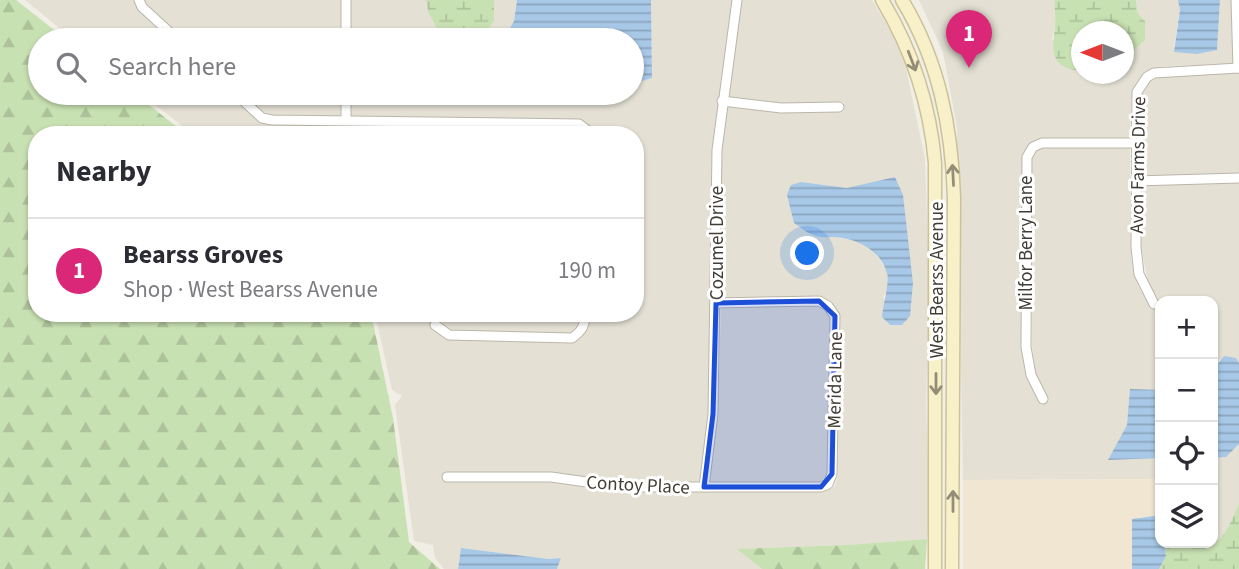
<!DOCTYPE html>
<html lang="en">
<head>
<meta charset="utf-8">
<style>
  body { margin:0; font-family:"Source Sans 3",sans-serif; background:#f2f2f3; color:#2b2b33 }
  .controls { position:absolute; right:21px; bottom:21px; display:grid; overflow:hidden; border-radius:14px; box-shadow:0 2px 5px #0004 }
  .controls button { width:63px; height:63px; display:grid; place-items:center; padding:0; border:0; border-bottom:2px solid #e1e1e2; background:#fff; color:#2b2b33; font:35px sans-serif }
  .compass { position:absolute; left:1071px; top:21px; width:63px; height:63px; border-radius:50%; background:#fff; box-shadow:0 2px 5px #0004; rotate:270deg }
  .you { position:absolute; left:808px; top:254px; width:24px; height:24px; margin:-18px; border:5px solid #fff; border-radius:50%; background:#1a73e8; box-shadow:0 0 0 10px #1a73e833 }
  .badge { display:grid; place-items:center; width:46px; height:46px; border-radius:50%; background:#db2777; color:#fff; font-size:23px; font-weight:700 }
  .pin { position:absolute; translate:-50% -58px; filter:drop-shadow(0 2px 4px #0008) }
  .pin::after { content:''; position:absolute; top:37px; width:24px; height:21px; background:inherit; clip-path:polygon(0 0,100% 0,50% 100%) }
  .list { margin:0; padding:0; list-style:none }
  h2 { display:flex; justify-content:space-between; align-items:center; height:91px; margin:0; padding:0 28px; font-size:30px }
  h2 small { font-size:23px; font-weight:400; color:#7c7c81 }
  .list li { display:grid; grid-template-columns:46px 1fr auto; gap:21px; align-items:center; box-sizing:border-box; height:105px; padding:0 28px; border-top:2px solid #e1e1e2 }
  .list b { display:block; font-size:26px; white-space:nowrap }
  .list p { margin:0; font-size:23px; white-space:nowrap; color:#7c7c81 }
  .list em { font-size:23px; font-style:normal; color:#7c7c81 }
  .icon { flex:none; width:38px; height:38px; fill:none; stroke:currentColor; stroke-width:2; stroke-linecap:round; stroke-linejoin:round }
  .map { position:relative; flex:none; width:1239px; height:569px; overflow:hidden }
  .search { position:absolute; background:#fff; box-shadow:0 2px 5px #0004; left:28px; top:28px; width:616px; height:77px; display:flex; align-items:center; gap:18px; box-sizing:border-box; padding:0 24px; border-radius:38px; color:#7c7c81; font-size:26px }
  .panel { position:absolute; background:#fff; box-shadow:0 2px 5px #0004; left:28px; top:126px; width:616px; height:196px; border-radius:28px }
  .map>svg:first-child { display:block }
  .residential { fill:#e4e0d4; fill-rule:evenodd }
  .commercial { fill:#f1e6d2 }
  .forest { fill:url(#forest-firs) }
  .wetland { fill:url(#wetland-marsh) }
  .water { fill:url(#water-rules) }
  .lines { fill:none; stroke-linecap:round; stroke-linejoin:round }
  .street-casing { stroke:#bbb6a9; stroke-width:11 }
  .secondary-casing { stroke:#ccc29a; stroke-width:15 }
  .street { stroke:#fff; stroke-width:9 }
  .secondary { stroke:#f8f0c8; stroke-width:12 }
  .oneway { stroke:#948e78 }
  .marked { fill:#1d4ed8; fill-opacity:0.2; stroke:#1d4ed8; stroke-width:5; stroke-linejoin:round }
  .labels { text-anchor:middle; stroke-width:6; stroke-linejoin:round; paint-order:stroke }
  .street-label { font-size:19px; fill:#423e36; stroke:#fff }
</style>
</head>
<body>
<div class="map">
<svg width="1239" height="569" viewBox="0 0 1239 569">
  <defs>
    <pattern id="forest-firs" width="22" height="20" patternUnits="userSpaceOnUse" patternTransform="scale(1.75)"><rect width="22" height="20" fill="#c8e1b2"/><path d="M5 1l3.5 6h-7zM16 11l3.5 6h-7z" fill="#adc29a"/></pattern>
    <pattern id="wetland-marsh" width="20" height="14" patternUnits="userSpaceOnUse" patternTransform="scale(1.75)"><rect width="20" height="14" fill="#c8e1b2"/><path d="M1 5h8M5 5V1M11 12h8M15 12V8" fill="none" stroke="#adc29a"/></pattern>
    <pattern id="water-rules" width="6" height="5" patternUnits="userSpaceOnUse" patternTransform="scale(1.75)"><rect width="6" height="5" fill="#a8c8e7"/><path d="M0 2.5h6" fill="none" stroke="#8aa4bc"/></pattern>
  </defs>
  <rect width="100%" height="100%" fill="#f1eee6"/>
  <g class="residential">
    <polygon points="25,0 426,0 428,12 443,40 74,40"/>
    <polygon points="494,0 517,0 514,21 503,40 480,40 494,21"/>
    <path d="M 651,0 L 732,0 L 712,150 L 708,413 L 699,483 L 623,482 L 551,472 L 443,473 L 442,481 L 551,481 L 622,491 L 821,491 L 831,489 L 835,486 L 838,474 L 839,313 L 832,303 L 819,297 L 721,298 L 722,151 L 727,106 L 781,113 L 844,111 L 844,102 L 781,103 L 728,97 L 742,0 L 872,0 L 902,49 L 925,159 L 929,285 L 926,407 L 930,515 L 927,539 L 847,545 L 738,549 L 762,569 L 557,569 L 561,558 L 549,559 L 461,548 L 458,569 L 444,569 L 435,558 L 433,545 L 414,541 L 395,405 L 402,396 L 392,390 L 375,313 L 635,313 L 635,135 L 194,135 L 140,93 L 632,93 L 632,84 L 652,78 ZM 801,182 L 847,188 L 910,316 L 883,298 L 888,288 L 888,273 L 879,259 L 869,247 L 856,241 L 839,238 Z"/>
    <polygon points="919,0 1055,0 1055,26 1052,39 1078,71 1081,71 1082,74 1124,74 1124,59 1135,50 1138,14 1136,0 1178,0 1180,10 1174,47 1217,50 1220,0 1231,0 1233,64 1166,66 1151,69 1143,74 1132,90 1130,138 1042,138 1029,144 1022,156 1021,347 1026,377 1041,405 1049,400 1036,374 1032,346 1032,158 1037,150 1043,147 1130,147 1130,227 1132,264 1138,286 1152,310 1160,306 1160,390 1131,393 1127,425 1109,459 1160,458 1160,479 963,480 957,127 943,52"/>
    <polygon points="1239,73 1239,173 1140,176 1140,101 1145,86 1150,80 1167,75"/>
    <polygon points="1239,182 1239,363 1236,358 1220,359 1213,370 1213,301 1160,301 1160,304 1148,282 1141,246 1140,185"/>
    <polygon points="817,306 824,309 830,317 827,473 824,480 820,482 709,483 718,414 721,307"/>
    <polygon points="1239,444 1239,503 1229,529 1222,539 1209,549 1193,543 1213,543 1213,458 1226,456"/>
  </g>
  <polygon class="commercial" points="1160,479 1160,515 1139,517 1132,539 1132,569 963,569 963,480"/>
  <g class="forest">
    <polygon points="0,0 16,0 67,40 40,40 40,93 134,93 187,135 37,135 37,313 371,313 393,418 409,542 440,569 0,569"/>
    <polygon points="927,539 925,569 762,569 737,549 847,545"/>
  </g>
  <g class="wetland">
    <polygon points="426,0 494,0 494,21 480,40 443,40 428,12"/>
    <path d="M 1055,0 L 1136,0 L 1138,14 L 1145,21 L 1145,40 L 1124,59 L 1124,32 L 1082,32 L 1081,71 C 1052,68 1051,53 1055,28 C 1056,19 1054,9 1055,0 Z"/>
    <path d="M 1239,503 L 1239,569 L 1159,569 L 1166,556 L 1164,543 L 1193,543 L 1209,549 C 1226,536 1231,523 1239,503 Z"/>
  </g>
  <g class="water">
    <polygon points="517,0 651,0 652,78 632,84 632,40 592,40 581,38 503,40 514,21"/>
    <polygon points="1178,0 1220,0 1217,50 1197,54 1174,52 1180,10"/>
    <path d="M 895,177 L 903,195 L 913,283 L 910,316 L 902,325 L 890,325 L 882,317 C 883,304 890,282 887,273 C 880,250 858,239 835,237 C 829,237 819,238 813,235 C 807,233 800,227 794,223 L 787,195 L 791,185 L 801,182 L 847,188 Z"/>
    <polygon points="1224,356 1236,358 1239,363 1239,444 1226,457 1213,458 1213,370"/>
    <polygon points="1130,389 1160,390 1160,458 1108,460 1127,425"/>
    <polygon points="1160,515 1160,543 1164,543 1166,556 1159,569 1132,569 1132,519"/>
    <polygon points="461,548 549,559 561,558 557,569 458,569"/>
  </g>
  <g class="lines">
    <g class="street-casing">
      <g id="street">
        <polyline points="139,0 142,7 178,40"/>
        <polyline points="346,0 346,40"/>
        <polyline points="1236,0 1238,68"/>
        <polyline points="235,93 262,118 272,120 579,124 587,130 587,135"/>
        <polyline points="346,93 346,120"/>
        <polyline points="722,101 781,108 839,107"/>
        <polyline points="1135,181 1239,178"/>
        <polyline points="1154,304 1139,274 1136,247 1137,92 1147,77 1154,73 1239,68"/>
        <path d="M 435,325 L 449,335 L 572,338 C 582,331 585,326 585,313"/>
        <polyline points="1043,399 1031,375 1026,347 1027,157 1033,147 1042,143 1135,143"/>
        <polyline points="447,477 551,477 622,487 821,487 828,484 832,474 835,316 828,306 819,301 716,303"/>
        <polyline points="704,487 713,414 717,150 737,0"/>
      </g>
    </g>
    <g class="secondary-casing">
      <g id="secondary">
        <path d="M 882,0 C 912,50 930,105 935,163 L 935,569"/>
        <path d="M 902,0 C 939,61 952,128 954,198 L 952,569"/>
      </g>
    </g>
    <use href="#street" class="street"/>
    <use href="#secondary" class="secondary"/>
  </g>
  <defs><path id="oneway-shaft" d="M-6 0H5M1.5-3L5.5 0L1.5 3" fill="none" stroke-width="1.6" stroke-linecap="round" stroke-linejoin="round" transform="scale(1.75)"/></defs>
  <g class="oneway">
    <use href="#oneway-shaft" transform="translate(912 61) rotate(69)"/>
    <use href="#oneway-shaft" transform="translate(953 175) rotate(-93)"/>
    <use href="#oneway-shaft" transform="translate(936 384) rotate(90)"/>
    <use href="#oneway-shaft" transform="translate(953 501) rotate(-90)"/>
  </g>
  <path class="marked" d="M 819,301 L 835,316 L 832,474 L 821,487 L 704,487 L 713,414 L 716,303 Z"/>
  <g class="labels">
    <g class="street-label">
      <text transform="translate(1137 165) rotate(-89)" y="7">Avon Farms Drive</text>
      <text transform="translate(716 243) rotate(-90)" y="7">Cozumel Drive</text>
      <text transform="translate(1025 243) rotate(-90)" y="7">Milfor Berry Lane</text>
      <text transform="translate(936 280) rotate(-90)" y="7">West Bearss Avenue</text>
      <text transform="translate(834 380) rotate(-89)" y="7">Merida Lane</text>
      <text transform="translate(638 484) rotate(3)" y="7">Contoy Place</text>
    </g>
  </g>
</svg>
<div class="controls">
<button>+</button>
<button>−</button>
<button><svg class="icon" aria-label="locate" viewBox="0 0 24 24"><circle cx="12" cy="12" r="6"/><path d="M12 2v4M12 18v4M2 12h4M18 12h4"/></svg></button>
<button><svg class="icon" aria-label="layers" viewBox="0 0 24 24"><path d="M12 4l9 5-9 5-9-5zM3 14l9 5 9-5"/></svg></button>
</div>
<svg class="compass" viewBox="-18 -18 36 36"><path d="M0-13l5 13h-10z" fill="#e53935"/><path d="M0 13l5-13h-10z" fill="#7c7c81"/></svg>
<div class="you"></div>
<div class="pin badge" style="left:969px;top:68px">1</div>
<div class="search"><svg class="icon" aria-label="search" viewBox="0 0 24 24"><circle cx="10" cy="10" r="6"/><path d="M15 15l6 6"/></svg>Search here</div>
<section class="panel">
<h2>Nearby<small></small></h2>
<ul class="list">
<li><span class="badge">1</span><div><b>Bearss Groves</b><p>Shop · West Bearss Avenue</p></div><em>190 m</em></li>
</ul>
</section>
</div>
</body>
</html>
